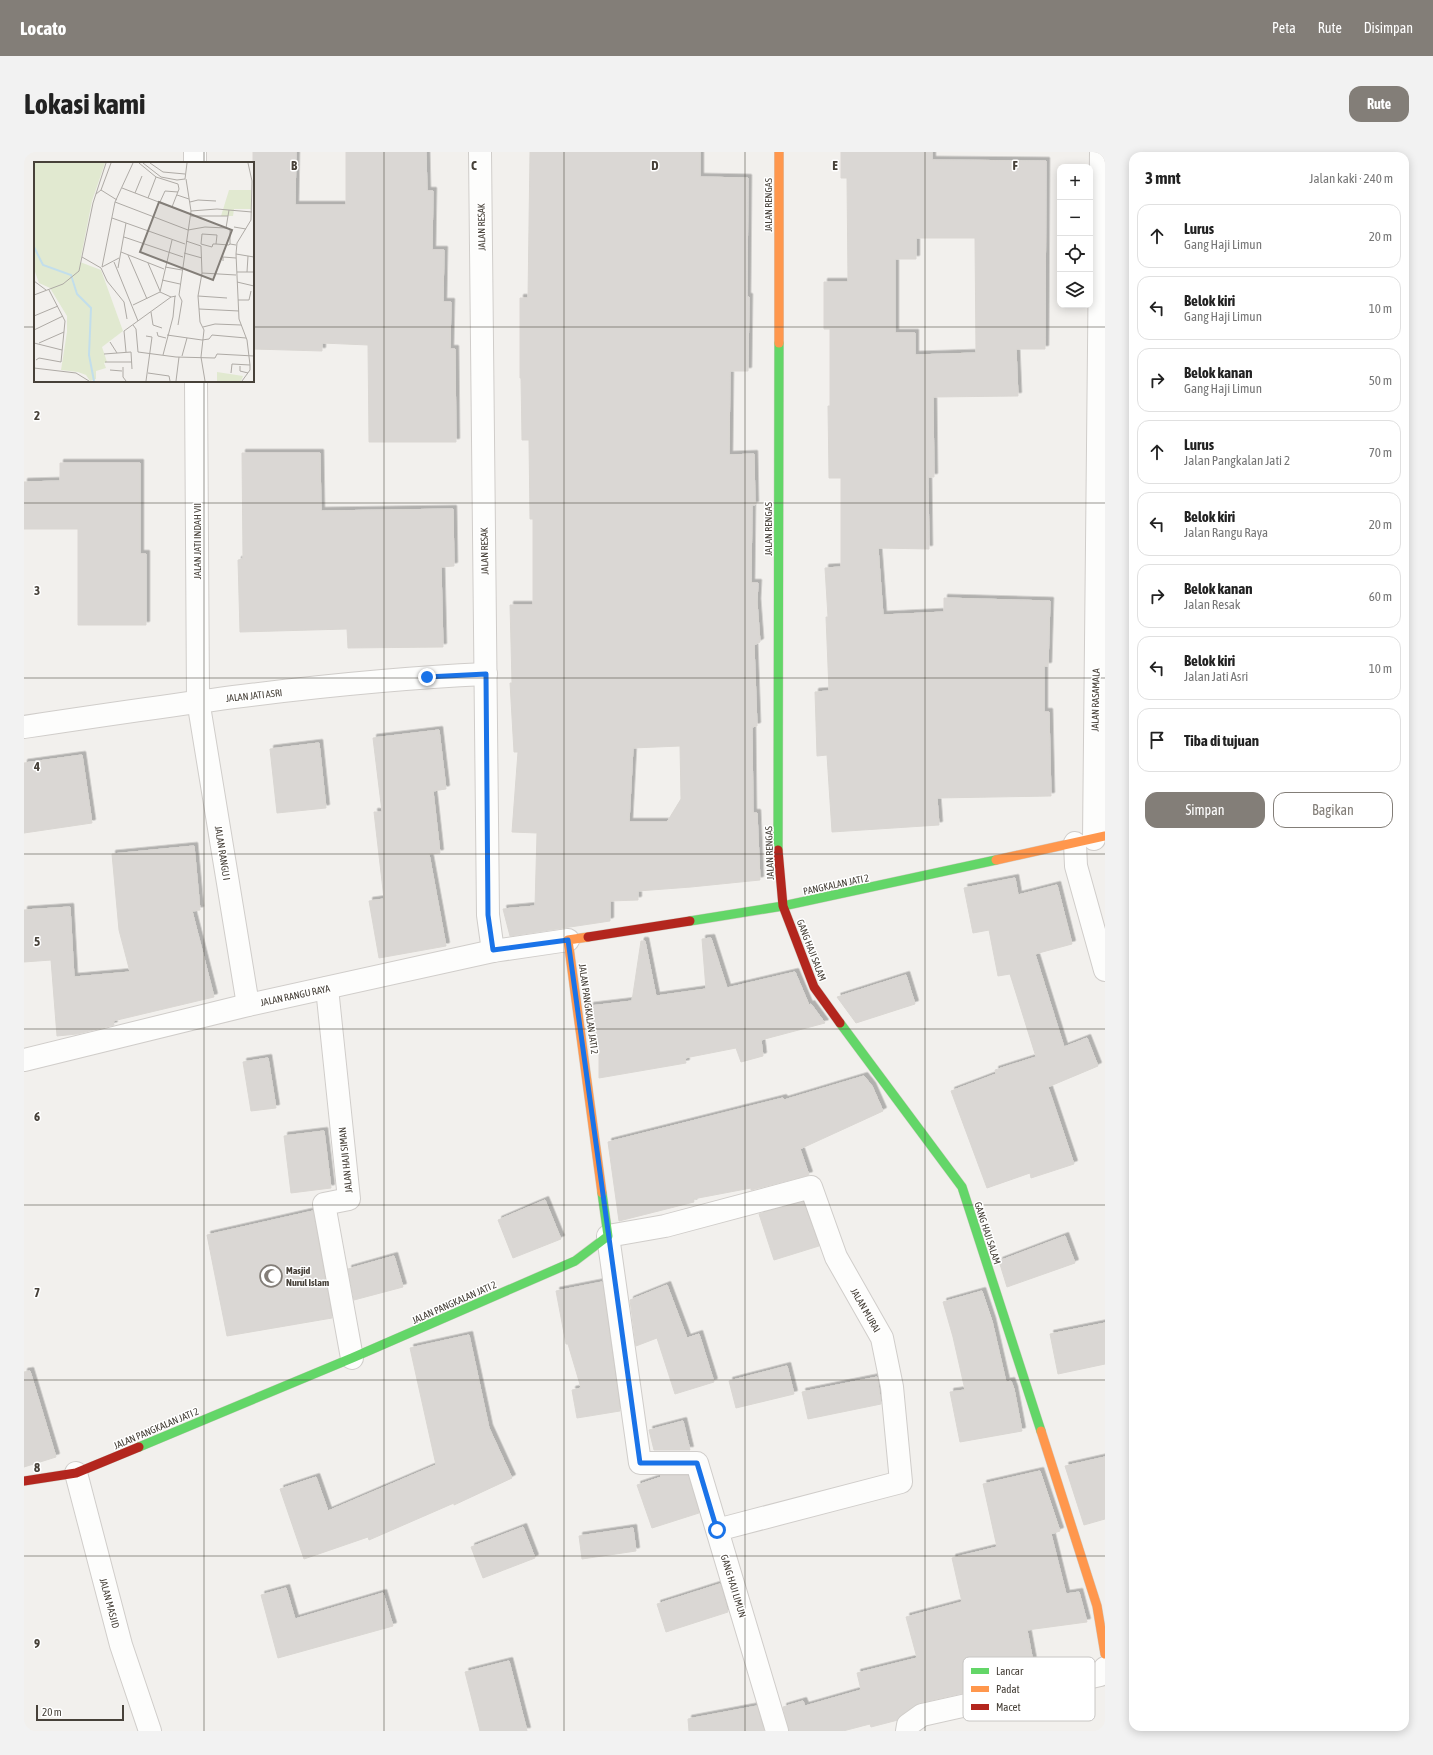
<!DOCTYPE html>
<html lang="id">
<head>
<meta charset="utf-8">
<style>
  body { margin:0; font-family:"Asap Condensed",sans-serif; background:#f2f2f2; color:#222 }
  .controls { position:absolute; right:12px; top:12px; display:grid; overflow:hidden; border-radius:8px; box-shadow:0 2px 10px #0003 }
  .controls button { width:36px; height:36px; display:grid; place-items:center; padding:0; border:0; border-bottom:1px solid #e0e0e0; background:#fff; color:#222; font:20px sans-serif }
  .scale { position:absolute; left:12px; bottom:10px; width:88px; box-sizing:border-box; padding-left:4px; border:2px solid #474139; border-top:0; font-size:11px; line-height:14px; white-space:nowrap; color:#474139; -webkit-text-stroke:3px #fff; paint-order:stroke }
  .stop { position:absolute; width:12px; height:12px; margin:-9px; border:3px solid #1a73e8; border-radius:50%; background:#fff }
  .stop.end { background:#1a73e8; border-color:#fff; box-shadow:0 1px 4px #0008 }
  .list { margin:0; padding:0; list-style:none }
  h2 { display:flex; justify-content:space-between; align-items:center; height:52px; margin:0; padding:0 16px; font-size:17px }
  h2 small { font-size:13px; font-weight:400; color:#767676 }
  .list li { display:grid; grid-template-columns:26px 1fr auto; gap:12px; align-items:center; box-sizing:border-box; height:64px; margin:0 8px 8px; padding:0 8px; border:1px solid #e0e0e0; border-radius:12px }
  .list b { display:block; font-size:15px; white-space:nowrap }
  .list p { margin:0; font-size:13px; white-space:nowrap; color:#767676 }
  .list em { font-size:13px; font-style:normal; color:#767676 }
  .actions { display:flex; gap:8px; padding:12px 16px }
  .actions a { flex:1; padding:9px 0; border:1px solid #837e78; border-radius:12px; text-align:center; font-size:14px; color:#837e78 }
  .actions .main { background:#837e78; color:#fff }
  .icon { flex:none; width:22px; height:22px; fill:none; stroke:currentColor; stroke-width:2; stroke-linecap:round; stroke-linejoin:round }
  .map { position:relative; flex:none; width:1081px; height:1579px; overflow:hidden; border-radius:12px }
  header { display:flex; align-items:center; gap:24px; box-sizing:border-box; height:56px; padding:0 20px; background:#837e78; color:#fff }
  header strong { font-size:19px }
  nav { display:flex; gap:22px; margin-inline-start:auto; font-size:14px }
  .intro { display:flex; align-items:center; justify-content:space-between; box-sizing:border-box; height:96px; padding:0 24px }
  h1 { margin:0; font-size:28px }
  .button { padding:10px 18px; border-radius:12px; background:#837e78; color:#fff; font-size:14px; font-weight:700 }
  main { display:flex; gap:24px; padding:0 24px }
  aside { flex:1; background:#fff; border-radius:12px; box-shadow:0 2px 10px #0003 }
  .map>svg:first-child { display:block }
  .building { fill:#dad7d4; stroke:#dad7d3; fill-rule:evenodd; filter:url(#shadow) }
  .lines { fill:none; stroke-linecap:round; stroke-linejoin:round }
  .street-casing { stroke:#d0cdca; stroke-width:24 }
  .fast-casing { stroke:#d2cdc5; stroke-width:10 }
  .slow-casing { stroke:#d2cdc5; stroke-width:10 }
  .jam-casing { stroke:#d2cdc5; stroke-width:10 }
  .street { stroke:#fdfdfc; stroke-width:22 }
  .fast { stroke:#63d668; stroke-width:9 }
  .slow { stroke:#ff974d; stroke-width:9 }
  .jam { stroke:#b3261e; stroke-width:9 }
  .route { stroke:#1a73e8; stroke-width:5 }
  .grid { fill:none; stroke:#474139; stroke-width:1; stroke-opacity:0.55 }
  .labels { text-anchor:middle; stroke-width:3; stroke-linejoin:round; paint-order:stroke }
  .street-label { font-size:10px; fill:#474139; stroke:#fff }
  .poi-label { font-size:10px; font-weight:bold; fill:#474139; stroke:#fff; text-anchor:start }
  .inset-river { fill:none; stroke:#c2deeb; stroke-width:2 }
  .inset-road { fill:none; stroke:#aeaaa5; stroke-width:1 }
  .view { fill:#837e78; fill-opacity:0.15; stroke:#837e78; stroke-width:2 }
  .inset-edge { fill:none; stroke:#474139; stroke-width:2 }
  .key { fill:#fff; stroke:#c8c6c4; stroke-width:1 }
  .key-label { font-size:11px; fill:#474139 }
  .grid-label { font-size:13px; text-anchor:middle; font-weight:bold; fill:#474139; stroke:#fff; stroke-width:3; stroke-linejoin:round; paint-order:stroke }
</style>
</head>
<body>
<header>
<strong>Locato</strong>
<nav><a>Peta</a><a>Rute</a><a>Disimpan</a></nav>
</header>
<div class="intro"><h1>Lokasi kami</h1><a class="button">Rute</a></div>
<main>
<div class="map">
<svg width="1081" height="1579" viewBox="0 0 1081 1579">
  <defs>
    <filter id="shadow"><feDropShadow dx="3.5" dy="-3.5" stdDeviation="0" flood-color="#0004"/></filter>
  </defs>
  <rect width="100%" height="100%" fill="#f2f0ed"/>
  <g class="building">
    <polygon points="229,0 272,0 271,53 322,53 322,0 402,0 403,39 409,39 408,98 420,98 419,150 427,150 426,197 431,197 432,290 345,290 344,193 298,191 298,199 229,197"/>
    <path d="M 506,0 L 676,0 L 676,25 L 724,26 L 723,145 L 725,145 L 724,219 L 706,219 L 705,303 L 730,302 L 731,353 L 728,353 L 727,431 L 734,431 L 733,450 L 736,490 L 730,493 L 733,574 L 728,575 L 729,661 L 733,661 L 736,728 L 667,735 L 614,739 L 614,748 L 586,749 L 586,769 L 486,784 L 479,757 L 511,754 L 513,681 L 488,680 L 494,600 L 490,600 L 486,531 L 488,531 L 486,453 L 509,453 L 509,367 L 506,367 L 505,288 L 498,288 L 497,226 L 496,226 L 496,146 L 504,146 ZM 656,594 L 657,647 L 643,670 L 605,670 L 609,596 Z"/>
    <path d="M 817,0 L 908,0 L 908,8 L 1022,9 L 1021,197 L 992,197 L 994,244 L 909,245 L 910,325 L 904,325 L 905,397 L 854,396 L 859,463 L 920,460 L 920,446 L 1026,449 L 1024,514 L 1020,514 L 1020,560 L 1025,560 L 1027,644 L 913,646 L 915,673 L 808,680 L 803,603 L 793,604 L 791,540 L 805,539 L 802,465 L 804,465 L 801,416 L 817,415 L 817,326 L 805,326 L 804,254 L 806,254 L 806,177 L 800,177 L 800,130 L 824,130 L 823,26 L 817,26 ZM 892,86 L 951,86 L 952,201 L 891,203 L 891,181 L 871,181 L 871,107 L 892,107 Z"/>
    <polygon points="218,301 296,301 297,359 429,357 430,414 417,415 419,495 324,496 323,477 216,480 214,408 219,407"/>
    <polygon points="36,311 116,311 116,402 122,402 122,473 54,473 54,377 0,377 0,330 36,329"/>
    <polygon points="415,578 422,637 409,639 416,701 405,702 422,794 355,806 345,749 360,747 350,660 358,660 349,586"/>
    <polygon points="295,591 302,656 253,661 246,597"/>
    <polygon points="58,603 68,671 0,681 0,611"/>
    <polygon points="170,694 176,758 168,759 190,845 89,869 90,873 53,882 33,884 27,808 0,810 0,758 46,755 50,825 106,820 95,778 88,702"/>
    <polygon points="991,726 994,743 1033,733 1048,792 1011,802 1040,895 1063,886 1074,914 1024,935 1050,1012 1007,1026 1006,1021 963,1036 927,939 972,922 971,918 1012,905 986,822 974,824 965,778 949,781 940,736"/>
    <polygon points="687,786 703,836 771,820 785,853 787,852 801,871 737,888 739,904 717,910 712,896 661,906 662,911 575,926 575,895 571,895 566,854 608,849 617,789 621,789 632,844 682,837 678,787"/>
    <polygon points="882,823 891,852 832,871 813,845"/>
    <polygon points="244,906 252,956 227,959 219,910"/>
    <polygon points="840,924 848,934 859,959 776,997 785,1023 727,1038 727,1036 669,1047 670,1050 595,1069 584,990 759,946 760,948"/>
    <polygon points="300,979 307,1036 267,1041 260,984"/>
    <polygon points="521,1048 537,1087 489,1106 474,1068"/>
    <polygon points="779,1050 795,1094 750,1108 735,1062"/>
    <polygon points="289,1059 308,1166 203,1184 183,1083"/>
    <polygon points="1041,1084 1051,1111 983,1135 975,1109"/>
    <polygon points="370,1104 379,1135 330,1148 324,1117"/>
    <polygon points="578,1130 596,1259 553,1266 548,1238 557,1236 544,1192 542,1192 532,1139"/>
    <polygon points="643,1133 663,1186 675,1182 690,1230 651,1242 633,1186 612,1194 606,1148"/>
    <polygon points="958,1139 968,1169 982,1230 987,1229 990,1237 998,1279 936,1290 926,1240 941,1238 929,1185 919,1150"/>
    <polygon points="1081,1171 1081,1212 1034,1222 1026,1182"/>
    <polygon points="445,1183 465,1276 488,1326 430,1353 430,1351 345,1388 344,1385 280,1407 256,1337 292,1325 304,1359 412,1313 386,1196"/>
    <polygon points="763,1214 770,1242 712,1256 705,1229"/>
    <polygon points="6,1219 32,1305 0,1315 0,1220"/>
    <polygon points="853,1225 857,1252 784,1267 778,1240"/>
    <polygon points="659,1269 666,1298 630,1298 625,1278"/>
    <polygon points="1081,1305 1081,1367 1060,1373 1041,1314"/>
    <polygon points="1016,1319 1036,1379 1027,1382 1042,1442 1055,1440 1063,1470 1003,1478 1010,1515 944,1527 948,1539 895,1551 877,1563 874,1568 847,1575 846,1572 819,1579 765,1579 759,1555 779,1549 781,1554 837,1538 833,1521 893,1506 882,1465 938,1450 928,1406 973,1395 959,1332"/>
    <polygon points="636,1324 664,1324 675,1361 628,1376 613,1333 637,1325"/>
    <polygon points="499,1375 511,1406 459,1426 447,1395"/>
    <polygon points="609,1376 612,1399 558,1407 555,1384"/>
    <polygon points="696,1432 704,1460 642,1480 633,1452"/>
    <polygon points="262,1436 271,1467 359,1441 369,1474 254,1506 237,1443"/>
    <polygon points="485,1509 503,1579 456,1579 441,1520"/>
    <polygon points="733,1554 740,1579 665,1579 664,1567"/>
  </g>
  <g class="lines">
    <g class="street-casing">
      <g id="street">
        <polyline points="171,0 171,11"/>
        <polyline points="456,0 464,763 469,799"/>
        <polyline points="172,229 174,548 224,853"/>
        <path d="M 0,575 C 153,552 307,529 462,522"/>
        <polyline points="1070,687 1077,0"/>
        <polyline points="1051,691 1052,714 1081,818"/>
        <polyline points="303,836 325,1047 300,1052 328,1206"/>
        <polyline points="0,908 224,853 469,799 544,788"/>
        <polyline points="52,1321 97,1493 126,1579"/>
        <polyline points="693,1378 877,1330 868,1235 858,1186 812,1105 787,1035 641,1074 584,1084 616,1311 673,1311 753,1579"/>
        <polyline points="883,1579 884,1573 898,1563 1076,1523 1081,1516"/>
      </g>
    </g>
    <g class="fast-casing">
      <g id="fast">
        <polyline points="754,698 755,191"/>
        <polyline points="666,769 759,754 972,708"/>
        <polyline points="816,871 938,1035 1017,1279"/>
        <polyline points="115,1295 328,1206 551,1109 584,1084 578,1041"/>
      </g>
    </g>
    <g class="slow-casing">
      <g id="slow">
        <polyline points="755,191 755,0"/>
        <polyline points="972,708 1081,684"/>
        <polyline points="564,785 544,788 578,1041"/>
        <polyline points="1017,1279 1073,1454 1081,1502"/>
      </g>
    </g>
    <g class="jam-casing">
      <g id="jam">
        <polyline points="754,698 759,754 790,835 816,871"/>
        <polyline points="564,785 666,769"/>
        <polyline points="0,1329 52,1321 115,1295"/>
      </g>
    </g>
    <use href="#street" class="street"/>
    <use href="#fast" class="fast"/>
    <use href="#slow" class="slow"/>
    <use href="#jam" class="jam"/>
  </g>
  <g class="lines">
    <polyline class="route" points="403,525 462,522 464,763 469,798 544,788 616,1311 673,1311 693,1378"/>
  </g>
  <path class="grid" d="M 180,0 L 180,11M 360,0 L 360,1579M 540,0 L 540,1579M 721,0 L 721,1579M 901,0 L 901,1579M 0,175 L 11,175M 229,175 L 1081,175M 180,229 L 180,1579M 0,351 L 1081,351M 0,526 L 1081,526M 0,702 L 1081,702M 0,877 L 1081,877M 0,1053 L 1081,1053M 0,1228 L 1081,1228M 0,1404 L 1081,1404"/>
  <defs>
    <g id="mosque-ring" transform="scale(1.15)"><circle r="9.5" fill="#fff" stroke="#837e78" stroke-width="1.5"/><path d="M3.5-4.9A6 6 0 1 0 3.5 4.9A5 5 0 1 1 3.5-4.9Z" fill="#837e78"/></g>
  </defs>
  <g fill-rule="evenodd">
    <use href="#mosque-ring" x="247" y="1124"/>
  </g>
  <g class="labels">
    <g class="street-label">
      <text transform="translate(744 53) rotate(-90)" y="4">JALAN RENGAS</text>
      <text transform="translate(457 75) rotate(-91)" y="4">JALAN RESAK</text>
      <text transform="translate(744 377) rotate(-90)" y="4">JALAN RENGAS</text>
      <text transform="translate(173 389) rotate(-90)" y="4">JALAN JATI INDAH VII</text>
      <text transform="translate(460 399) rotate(-91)" y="4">JALAN RESAK</text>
      <text transform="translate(230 543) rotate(-6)" y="4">JALAN JATI ASRI</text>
      <text transform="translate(1071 548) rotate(-89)" y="4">JALAN RASAMALA</text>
      <text transform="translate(199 701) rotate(81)" y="4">JALAN RANGU I</text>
      <text transform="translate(745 701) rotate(-92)" y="4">JALAN RENGAS</text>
      <text transform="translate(812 732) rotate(-12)" y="4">PANGKALAN JATI 2</text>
      <text transform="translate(788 798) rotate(69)" y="4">GANG HAJI SALAM</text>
      <text transform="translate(271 843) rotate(-12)" y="4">JALAN RANGU RAYA</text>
      <text transform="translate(565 857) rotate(82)" y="4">JALAN PANGKALAN JATI 2</text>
      <text transform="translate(321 1008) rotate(-96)" y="4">JALAN HAJI SIMAN</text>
      <text transform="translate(964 1081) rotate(72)" y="4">GANG HAJI SALAM</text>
      <text transform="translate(430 1150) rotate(-24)" y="4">JALAN PANGKALAN JATI 2</text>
      <text transform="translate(842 1158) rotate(60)" y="4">JALAN MURAI</text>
      <text transform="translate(132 1276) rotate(-23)" y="4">JALAN PANGKALAN JATI 2</text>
      <text transform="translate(710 1434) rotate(73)" y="4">GANG HAJI LIMUN</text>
      <text transform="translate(86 1451) rotate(75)" y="4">JALAN MASJID</text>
    </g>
    <g class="poi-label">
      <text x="262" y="1122">Masjid<tspan x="262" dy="12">Nurul Islam</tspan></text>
    </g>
  </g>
  <g transform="translate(10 10)">
    <rect width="220" height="220" fill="#f2f0ed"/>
    <path d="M 0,1 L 71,1 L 58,39 L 46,100 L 67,108 L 89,169 L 68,185 L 73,200 L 70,201 L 72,206 L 62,209 L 62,217 L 56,219 L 52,213 L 44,210 L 27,208 L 33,170 L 33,154 L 16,126 L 5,121 L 0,107 ZM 195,28 L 217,28 L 217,47 L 200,47 L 199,54 L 187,54 ZM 183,210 L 209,214 L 207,219 L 183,219 Z" fill="#e1e9d0"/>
    <path class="inset-river" d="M 0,85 L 9,103 L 37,113 L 43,132 L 57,146 L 55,193 L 60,219"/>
    <path class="inset-road" d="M 105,1 L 122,15 L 144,22 L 145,27 L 138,45M 109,1 L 127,15 L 143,18 L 151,17 L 153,1M 116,1 L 129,10 L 151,12M 88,26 L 156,52M 67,28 L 83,38M 101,31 L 108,14M 62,32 L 67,28 L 77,1M 143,33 L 155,37M 114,36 L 122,15M 81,40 L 154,68 L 171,65 L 192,66M 126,40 L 131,29 L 144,30M 156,40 L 164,38 L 182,39M 157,49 L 183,47 L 218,50M 157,54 L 194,54M 78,56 L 151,82M 200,65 L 212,67M 192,66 L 196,67 L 196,82M 192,66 L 195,48M 90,75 L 149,95M 152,79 L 167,84 L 168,111 L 164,134 L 166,160 L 170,168 L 167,195 L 171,219M 182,82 L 183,73 L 168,72 L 167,82 L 178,85 L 179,82 L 182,82 L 195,83 L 196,82 L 202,83M 87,90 L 130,107M 150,91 L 168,96M 202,92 L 220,95M 94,93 L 113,137M 48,95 L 67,106M 189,99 L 189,95 L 202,96M 80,100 L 104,159M 114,101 L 126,129M 68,105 L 81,40 L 99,1M 68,105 L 85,96M 131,105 L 148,108M 67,106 L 73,119 L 90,140 L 93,157M 84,106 L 92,61M 203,110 L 220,110M 213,110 L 214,94M 168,111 L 202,113M 128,118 L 146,122M 0,119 L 12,128M 203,120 L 220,124M 126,130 L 138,78M 126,130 L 137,135 L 142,134M 0,133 L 29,122 L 45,109 L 59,41 L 72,1M 145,133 L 157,49 L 152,17M 164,134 L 193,136M 204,138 L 215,138 L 217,129M 99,143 L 126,130M 165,147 L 205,149M 117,150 L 119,163 L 128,166M 0,154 L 24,144M 99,163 L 102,167 L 104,190 L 142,195 L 181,196 L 183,192 L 220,194M 144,163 L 148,139 L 145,133M 169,165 L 181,162 L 207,163M 0,168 L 29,154M 123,170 L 124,174 L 132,176M 133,173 L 168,178 L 175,177 L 178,173 L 212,176M 112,174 L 118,175 L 112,219M 76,180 L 83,191M 0,181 L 28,188M 5,181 L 30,170M 92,190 L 90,169 L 137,135M 70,192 L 97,190 L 98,207M 129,193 L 139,155 L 141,134M 148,194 L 153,176M 2,198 L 5,196 L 27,200 L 31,159 L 15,128M 71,200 L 98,200M 206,204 L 206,209 L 214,211M 89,205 L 89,215 L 92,219M 0,206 L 42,211 L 55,219M 76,208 L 88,209M 114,211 L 135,214 L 136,219M 197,211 L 198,202 L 216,203M 142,219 L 145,195M 208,219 L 216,208 L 216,203 L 213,178 L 205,157 L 202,92 L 203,81 L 217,58 L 218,19 L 214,1"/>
    <path class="view" d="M 125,40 L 198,68 L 179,118 L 106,90 Z"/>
    <rect width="220" height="220" class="inset-edge"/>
  </g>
  <rect x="939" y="1505" width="132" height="64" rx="6" class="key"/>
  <rect x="947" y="1516" width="18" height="6" fill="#63d668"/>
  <rect x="947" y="1534" width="18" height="6" fill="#ff974d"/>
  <rect x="947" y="1552" width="18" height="6" fill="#b3261e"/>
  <g class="key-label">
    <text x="972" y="1523">Lancar</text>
    <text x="972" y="1541">Padat</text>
    <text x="972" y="1559">Macet</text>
  </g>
  <g class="grid-label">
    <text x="270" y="18">B</text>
    <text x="450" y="18">C</text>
    <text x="631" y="18">D</text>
    <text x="811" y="18">E</text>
    <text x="991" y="18">F</text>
    <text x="13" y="268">2</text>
    <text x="13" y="443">3</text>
    <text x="13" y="619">4</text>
    <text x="13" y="794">5</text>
    <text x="13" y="969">6</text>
    <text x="13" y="1145">7</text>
    <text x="13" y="1320">8</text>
    <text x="13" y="1496">9</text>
  </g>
</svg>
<div class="controls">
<button>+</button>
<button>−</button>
<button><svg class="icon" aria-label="locate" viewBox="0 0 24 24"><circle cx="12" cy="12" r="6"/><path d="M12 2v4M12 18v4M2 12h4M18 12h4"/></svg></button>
<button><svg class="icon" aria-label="layers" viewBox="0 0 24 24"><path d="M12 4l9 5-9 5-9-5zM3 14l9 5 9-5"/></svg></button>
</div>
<div class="scale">20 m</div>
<div class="stop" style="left:693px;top:1378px"></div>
<div class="stop end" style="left:403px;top:525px"></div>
</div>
<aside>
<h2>3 mnt<small>Jalan kaki · 240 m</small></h2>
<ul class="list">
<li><svg class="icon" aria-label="ahead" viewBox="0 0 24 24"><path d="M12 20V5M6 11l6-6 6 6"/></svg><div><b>Lurus</b><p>Gang Haji Limun</p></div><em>20 m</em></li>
<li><svg class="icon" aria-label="left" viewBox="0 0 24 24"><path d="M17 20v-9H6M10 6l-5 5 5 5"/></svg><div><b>Belok kiri</b><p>Gang Haji Limun</p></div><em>10 m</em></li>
<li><svg class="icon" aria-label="right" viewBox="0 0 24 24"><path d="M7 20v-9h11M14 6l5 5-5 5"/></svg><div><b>Belok kanan</b><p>Gang Haji Limun</p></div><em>50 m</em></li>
<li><svg class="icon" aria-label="ahead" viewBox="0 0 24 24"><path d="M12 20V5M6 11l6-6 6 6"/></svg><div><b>Lurus</b><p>Jalan Pangkalan Jati 2</p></div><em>70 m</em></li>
<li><svg class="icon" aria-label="left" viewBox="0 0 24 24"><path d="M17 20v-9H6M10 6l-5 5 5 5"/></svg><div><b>Belok kiri</b><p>Jalan Rangu Raya</p></div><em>20 m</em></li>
<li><svg class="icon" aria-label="right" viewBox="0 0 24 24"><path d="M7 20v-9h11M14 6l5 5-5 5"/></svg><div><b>Belok kanan</b><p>Jalan Resak</p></div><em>60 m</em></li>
<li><svg class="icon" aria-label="left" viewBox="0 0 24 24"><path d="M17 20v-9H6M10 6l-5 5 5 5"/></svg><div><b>Belok kiri</b><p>Jalan Jati Asri</p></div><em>10 m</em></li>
<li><svg class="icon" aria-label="arrive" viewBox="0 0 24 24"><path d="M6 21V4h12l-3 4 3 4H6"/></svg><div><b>Tiba di tujuan</b></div></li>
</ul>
<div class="actions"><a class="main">Simpan</a><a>Bagikan</a></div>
</aside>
</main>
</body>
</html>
